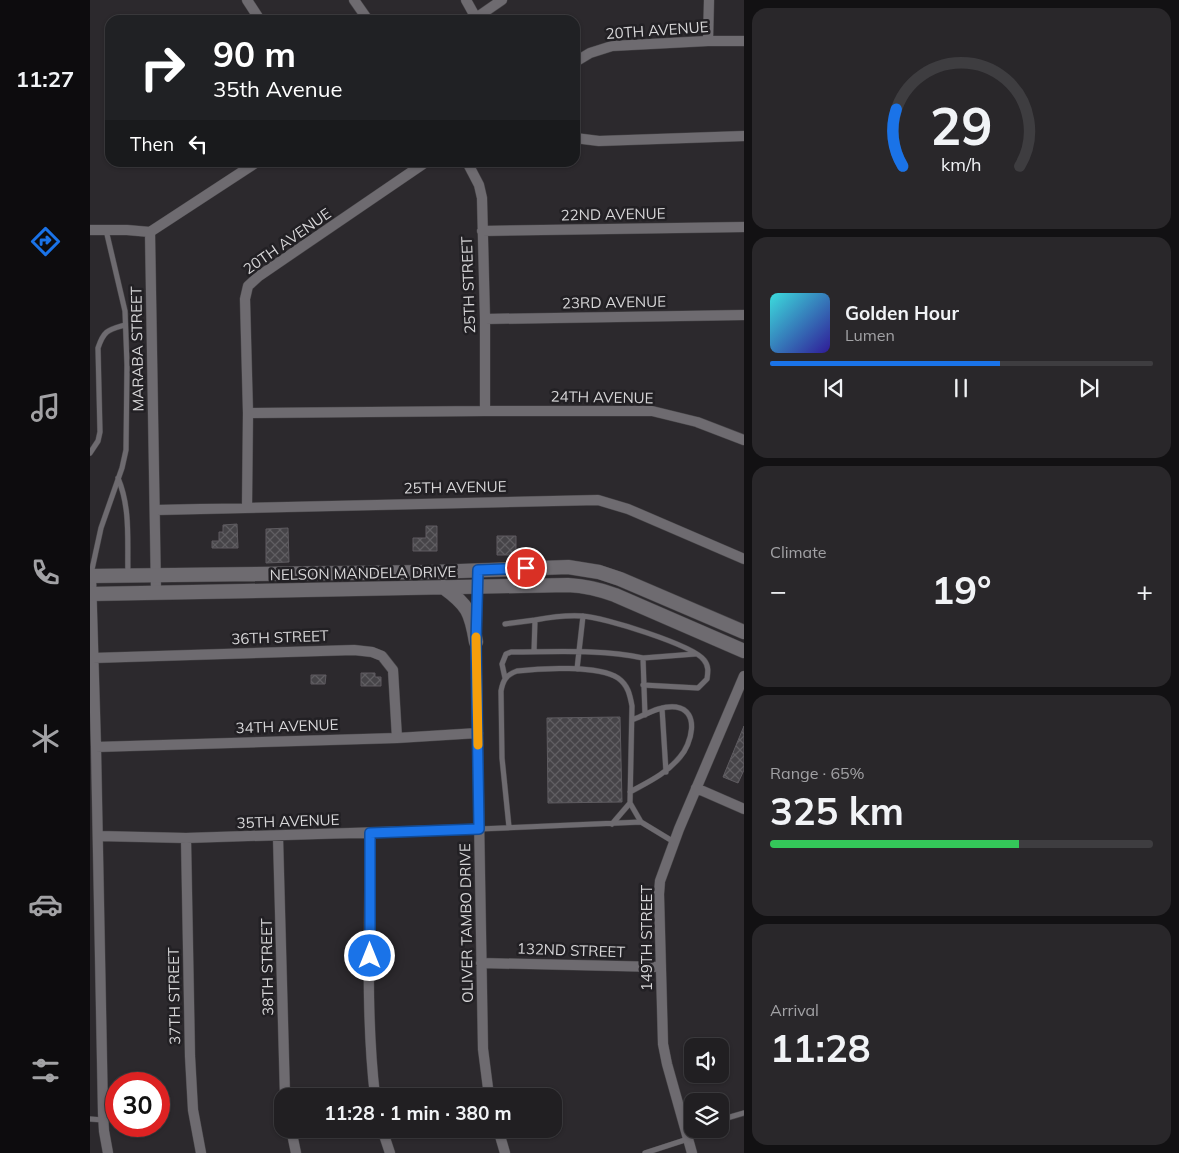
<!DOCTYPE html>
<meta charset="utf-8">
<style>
body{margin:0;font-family:Mulish,sans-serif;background:#29272a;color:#f1f3f6;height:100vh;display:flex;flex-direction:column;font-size:19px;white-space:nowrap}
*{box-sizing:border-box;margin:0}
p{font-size:16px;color:#a2a2a5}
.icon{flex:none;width:28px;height:28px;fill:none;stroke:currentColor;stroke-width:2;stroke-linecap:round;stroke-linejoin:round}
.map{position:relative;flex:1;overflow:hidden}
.panel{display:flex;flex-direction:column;gap:8px;padding:8px;background:#121113;width:435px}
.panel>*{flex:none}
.banner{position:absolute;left:15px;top:15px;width:475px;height:152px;border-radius:15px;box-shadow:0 1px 4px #0004,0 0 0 1px #3e3d40;background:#202124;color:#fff;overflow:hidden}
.buttons{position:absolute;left:594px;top:1038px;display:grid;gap:10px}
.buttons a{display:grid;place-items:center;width:45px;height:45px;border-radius:10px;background:#211f22;box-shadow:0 1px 4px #0004,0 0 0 1px #3e3d40;font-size:25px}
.speed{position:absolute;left:15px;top:1072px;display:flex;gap:10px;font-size:25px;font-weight:700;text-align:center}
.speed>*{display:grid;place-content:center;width:65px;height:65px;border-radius:50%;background:#211f22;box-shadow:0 1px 4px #0004,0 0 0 1px #3e3d40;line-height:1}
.speed .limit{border:8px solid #d22;background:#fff;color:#111}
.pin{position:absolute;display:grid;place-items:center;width:42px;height:42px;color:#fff;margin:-21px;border:2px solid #fff;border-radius:50%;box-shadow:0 1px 5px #0007}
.me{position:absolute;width:55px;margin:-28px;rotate:0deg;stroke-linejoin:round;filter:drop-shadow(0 0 4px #0008)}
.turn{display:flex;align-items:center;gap:18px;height:105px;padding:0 25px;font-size:22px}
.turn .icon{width:65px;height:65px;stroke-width:2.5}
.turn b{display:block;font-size:35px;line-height:42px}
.then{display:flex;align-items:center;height:48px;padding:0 25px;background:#0003;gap:10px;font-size:19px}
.big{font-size:38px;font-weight:700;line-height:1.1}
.panel .card{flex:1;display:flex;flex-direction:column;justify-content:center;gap:8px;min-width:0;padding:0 18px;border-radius:15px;background:#29272a}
.panel .dial{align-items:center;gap:0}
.dial svg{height:130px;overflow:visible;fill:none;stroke:#3e3d40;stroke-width:7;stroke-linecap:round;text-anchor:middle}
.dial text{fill:#f1f3f6;stroke:none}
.song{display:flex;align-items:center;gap:15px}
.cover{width:60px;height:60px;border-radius:8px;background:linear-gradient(135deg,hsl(180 70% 55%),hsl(250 70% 35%))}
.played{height:5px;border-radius:2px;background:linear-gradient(90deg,#1a73e8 60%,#3e3d40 60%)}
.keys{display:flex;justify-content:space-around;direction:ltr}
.heat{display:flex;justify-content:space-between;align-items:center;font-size:28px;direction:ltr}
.charge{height:8px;border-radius:4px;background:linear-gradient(90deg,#34c759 65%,#3e3d40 0)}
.trip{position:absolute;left:184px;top:1088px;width:288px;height:50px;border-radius:15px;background:#211f22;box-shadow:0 1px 4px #0004,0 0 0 1px #3e3d40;font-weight:700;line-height:50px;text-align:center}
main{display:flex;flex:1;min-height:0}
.dock{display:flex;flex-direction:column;width:90px;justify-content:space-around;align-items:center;background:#0d0c0e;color:#a2a2a5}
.dock .icon{width:35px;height:35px}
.dock .current{color:#1a73e8}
.dock b{font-size:22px;color:#f1f3f6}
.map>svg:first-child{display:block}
</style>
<main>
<nav class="dock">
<b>11:27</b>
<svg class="icon current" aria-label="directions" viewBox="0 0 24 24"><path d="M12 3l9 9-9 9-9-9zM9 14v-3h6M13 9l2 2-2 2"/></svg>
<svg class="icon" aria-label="music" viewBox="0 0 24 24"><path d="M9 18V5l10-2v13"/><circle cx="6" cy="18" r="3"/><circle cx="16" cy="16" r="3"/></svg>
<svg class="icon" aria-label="phone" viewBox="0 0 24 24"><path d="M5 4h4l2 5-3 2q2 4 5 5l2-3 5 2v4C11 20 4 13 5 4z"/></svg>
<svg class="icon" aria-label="climate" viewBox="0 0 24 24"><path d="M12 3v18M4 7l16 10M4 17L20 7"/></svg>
<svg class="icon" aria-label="car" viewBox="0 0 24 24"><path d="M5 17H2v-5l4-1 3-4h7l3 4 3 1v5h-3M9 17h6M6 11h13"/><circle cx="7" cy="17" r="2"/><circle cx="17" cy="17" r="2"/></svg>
<svg class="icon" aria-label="filters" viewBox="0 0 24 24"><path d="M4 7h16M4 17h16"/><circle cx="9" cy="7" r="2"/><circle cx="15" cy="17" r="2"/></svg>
</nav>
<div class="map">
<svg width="654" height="1153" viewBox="0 0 654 1153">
<defs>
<pattern id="building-cross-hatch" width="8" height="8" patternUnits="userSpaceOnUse" patternTransform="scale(1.25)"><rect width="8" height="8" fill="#464448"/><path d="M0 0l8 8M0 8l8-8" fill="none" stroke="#605e62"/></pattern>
</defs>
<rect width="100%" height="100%" fill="#2c292d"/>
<!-- building -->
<path fill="url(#building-cross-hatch)" stroke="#5e5b60" d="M 147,524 L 148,548 L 122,548 L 122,541 L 129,541 L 129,532 L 133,532 L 133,525 Z
M 336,526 L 347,526 L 347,551 L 323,551 L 323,538 L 336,538 Z
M 198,528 L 199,562 L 176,563 L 176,529 Z
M 407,536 L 426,536 L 426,555 L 407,555 Z
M 271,673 L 285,673 L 285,677 L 291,677 L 291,686 L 271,686 Z
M 221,675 L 236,675 L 235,684 L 221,684 Z
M 530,717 L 532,802 L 458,803 L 457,718 Z
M 654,726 L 654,770 L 648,783 L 633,777 Z"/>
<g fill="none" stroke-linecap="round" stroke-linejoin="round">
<!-- service casing -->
<g stroke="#474548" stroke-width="6">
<path id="service" d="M 0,453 L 8,441 L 10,432 L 8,348 C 14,330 18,330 35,325
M 28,478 C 41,509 37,542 38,575
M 1,574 L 11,528 L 32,468 L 36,450 L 37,365 L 35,311 L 16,230
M 415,624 L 445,620
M 444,652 L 445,620 C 461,617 476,615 492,616 C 513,617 603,645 614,660 C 619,666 618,672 617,679 L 608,688 L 553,685
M 553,658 L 605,654
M 487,669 L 493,616
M 415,678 L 412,664 L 416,654 L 421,652 C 466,652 510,649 553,658 L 555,715
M 572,708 L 576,772
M 540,792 C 558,782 576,774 590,757 C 601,745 611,711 586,707 C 571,705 555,715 542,720
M 522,824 L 540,803
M 419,827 L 412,758 L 411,691 C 413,680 416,675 427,671 C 450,668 509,665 528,678 C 538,685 540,695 542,706 L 540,803 L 551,822 L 584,842
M 389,829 L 551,822
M 0,1119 L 13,1120
M 630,1120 L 654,1113
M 555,1153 L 598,1139"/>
</g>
<!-- minor casing -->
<g stroke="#474548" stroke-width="11">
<path id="minor" d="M 157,0 L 170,20
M 264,0 L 278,20
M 376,0 L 386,18
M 383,20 L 412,0
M 618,41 L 619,0
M 485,62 L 500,53 L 522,46 L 618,41 L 654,41
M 485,138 L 509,141 L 654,136
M 377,162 L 389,185 L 392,198 L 395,319 L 395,411
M 0,230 L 37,230 L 60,232
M 392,231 L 654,227
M 60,232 L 66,592
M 60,232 L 167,162
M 395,319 L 654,315
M 158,413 L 395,411 L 562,411 L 607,422 L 654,440
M 157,507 L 158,413 L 155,299 L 158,286 L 169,276 L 336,162
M 66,510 L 508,500 L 538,509 L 654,559
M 388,570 L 386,642 L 393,1049 L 399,1096
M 1,576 L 6,747 L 13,1113 L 14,1131 L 18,1153
M 3,658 L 264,650 L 282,652 L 292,656 L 303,670 L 307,738
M 6,747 L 307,738 L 388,733
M 606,788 L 654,809
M 280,833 C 280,920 275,1009 285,1096
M 8,836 L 96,838 L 389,829
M 188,837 L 195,1096
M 96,838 L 100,1056 L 103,1110 L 111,1153
M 391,963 L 570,967
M 201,1129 L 206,1153
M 292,1129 L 300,1153
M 408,1129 L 415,1153
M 602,1153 L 577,1064 L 573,1044 L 569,894 L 570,881 L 589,829 L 654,676"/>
</g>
<!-- secondary casing -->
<g stroke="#474548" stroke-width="15">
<path id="secondary" d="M 0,576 L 342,572 L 478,567 L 509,572 L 530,579 L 654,632
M 353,587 C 378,605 381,612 386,642
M 0,594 L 478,585 C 495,586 509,589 525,595 L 654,651"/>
</g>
<!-- service -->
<use href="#service" stroke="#6e6b70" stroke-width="5"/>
<!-- minor -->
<use href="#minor" stroke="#6e6b70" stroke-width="10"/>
<!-- secondary -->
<use href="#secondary" stroke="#6e6b70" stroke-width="14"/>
</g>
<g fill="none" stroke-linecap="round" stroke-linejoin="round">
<!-- route casing -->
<g stroke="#114b97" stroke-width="12">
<path id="route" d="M 280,956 L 280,833 L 389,829 L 386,642 L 388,570 L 436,568"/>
</g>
<!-- route -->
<use href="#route" stroke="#1a73e8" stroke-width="9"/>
<!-- slow -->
<path stroke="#f59e0b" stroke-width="9" d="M 386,637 L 388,745"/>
</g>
<g text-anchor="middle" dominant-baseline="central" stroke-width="5" stroke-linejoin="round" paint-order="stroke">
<!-- street labels -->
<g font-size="15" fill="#d7d6d8" stroke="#222024">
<text transform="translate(567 30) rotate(-4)">20TH AVENUE</text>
<text transform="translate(523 214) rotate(-1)">22ND AVENUE</text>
<text transform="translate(197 241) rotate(-35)">20TH AVENUE</text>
<text transform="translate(378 285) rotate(-92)">25TH STREET</text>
<text transform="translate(524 302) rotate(-1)">23RD AVENUE</text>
<text transform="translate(47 349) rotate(-91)">MARABA STREET</text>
<text transform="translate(512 397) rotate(1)">24TH AVENUE</text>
<text transform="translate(365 487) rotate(-1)">25TH AVENUE</text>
<text transform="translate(273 573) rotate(-1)">NELSON MANDELA DRIVE</text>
<text transform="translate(190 637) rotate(-2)">36TH STREET</text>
<text transform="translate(197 726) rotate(-2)">34TH AVENUE</text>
<text transform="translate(198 821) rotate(-2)">35TH AVENUE</text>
<text transform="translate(376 923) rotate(-91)">OLIVER TAMBO DRIVE</text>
<text transform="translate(556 938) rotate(-90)">149TH STREET</text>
<text transform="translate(481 950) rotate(2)">132ND STREET</text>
<text transform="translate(177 967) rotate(-91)">38TH STREET</text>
<text transform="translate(84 996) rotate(-91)">37TH STREET</text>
</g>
</g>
</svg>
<div class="buttons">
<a><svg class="icon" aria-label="sound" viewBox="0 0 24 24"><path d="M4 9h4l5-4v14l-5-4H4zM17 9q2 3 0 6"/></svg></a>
<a><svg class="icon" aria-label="layers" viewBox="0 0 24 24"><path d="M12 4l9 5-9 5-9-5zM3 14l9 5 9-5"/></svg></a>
</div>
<div class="speed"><div class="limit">30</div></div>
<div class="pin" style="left:436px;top:568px;background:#d93025"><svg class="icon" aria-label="arrive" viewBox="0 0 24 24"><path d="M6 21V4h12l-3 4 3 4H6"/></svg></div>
<svg class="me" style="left:280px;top:956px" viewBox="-20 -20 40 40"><circle r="17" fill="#1a73e8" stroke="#fff" stroke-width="3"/><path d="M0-11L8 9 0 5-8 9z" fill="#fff"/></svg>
<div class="trip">11:28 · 1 min · 380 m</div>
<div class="banner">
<div class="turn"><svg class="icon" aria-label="right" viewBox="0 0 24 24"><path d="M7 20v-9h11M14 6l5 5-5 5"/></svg><div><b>90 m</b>35th Avenue</div></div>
<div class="then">Then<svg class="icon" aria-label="left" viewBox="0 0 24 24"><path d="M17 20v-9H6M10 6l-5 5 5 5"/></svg></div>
</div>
</div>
<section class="panel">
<div class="card dial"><svg viewBox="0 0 100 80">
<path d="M14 69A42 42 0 1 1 86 69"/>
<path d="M14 69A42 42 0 0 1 10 34" stroke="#1a73e8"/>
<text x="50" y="56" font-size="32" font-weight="700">29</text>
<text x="50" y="72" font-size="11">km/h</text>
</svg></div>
<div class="card">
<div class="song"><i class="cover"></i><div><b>Golden Hour</b><p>Lumen</p></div></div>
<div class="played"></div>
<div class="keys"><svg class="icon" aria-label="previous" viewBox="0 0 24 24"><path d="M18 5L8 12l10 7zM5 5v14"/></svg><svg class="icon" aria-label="pause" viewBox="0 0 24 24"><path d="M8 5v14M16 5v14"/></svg><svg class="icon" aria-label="next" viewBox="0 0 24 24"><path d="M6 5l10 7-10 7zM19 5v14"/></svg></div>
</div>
<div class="card"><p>Climate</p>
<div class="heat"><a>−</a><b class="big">19°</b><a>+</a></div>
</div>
<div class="card"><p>Range · 65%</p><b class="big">325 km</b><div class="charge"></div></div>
<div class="card"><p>Arrival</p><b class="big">11:28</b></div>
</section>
</main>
